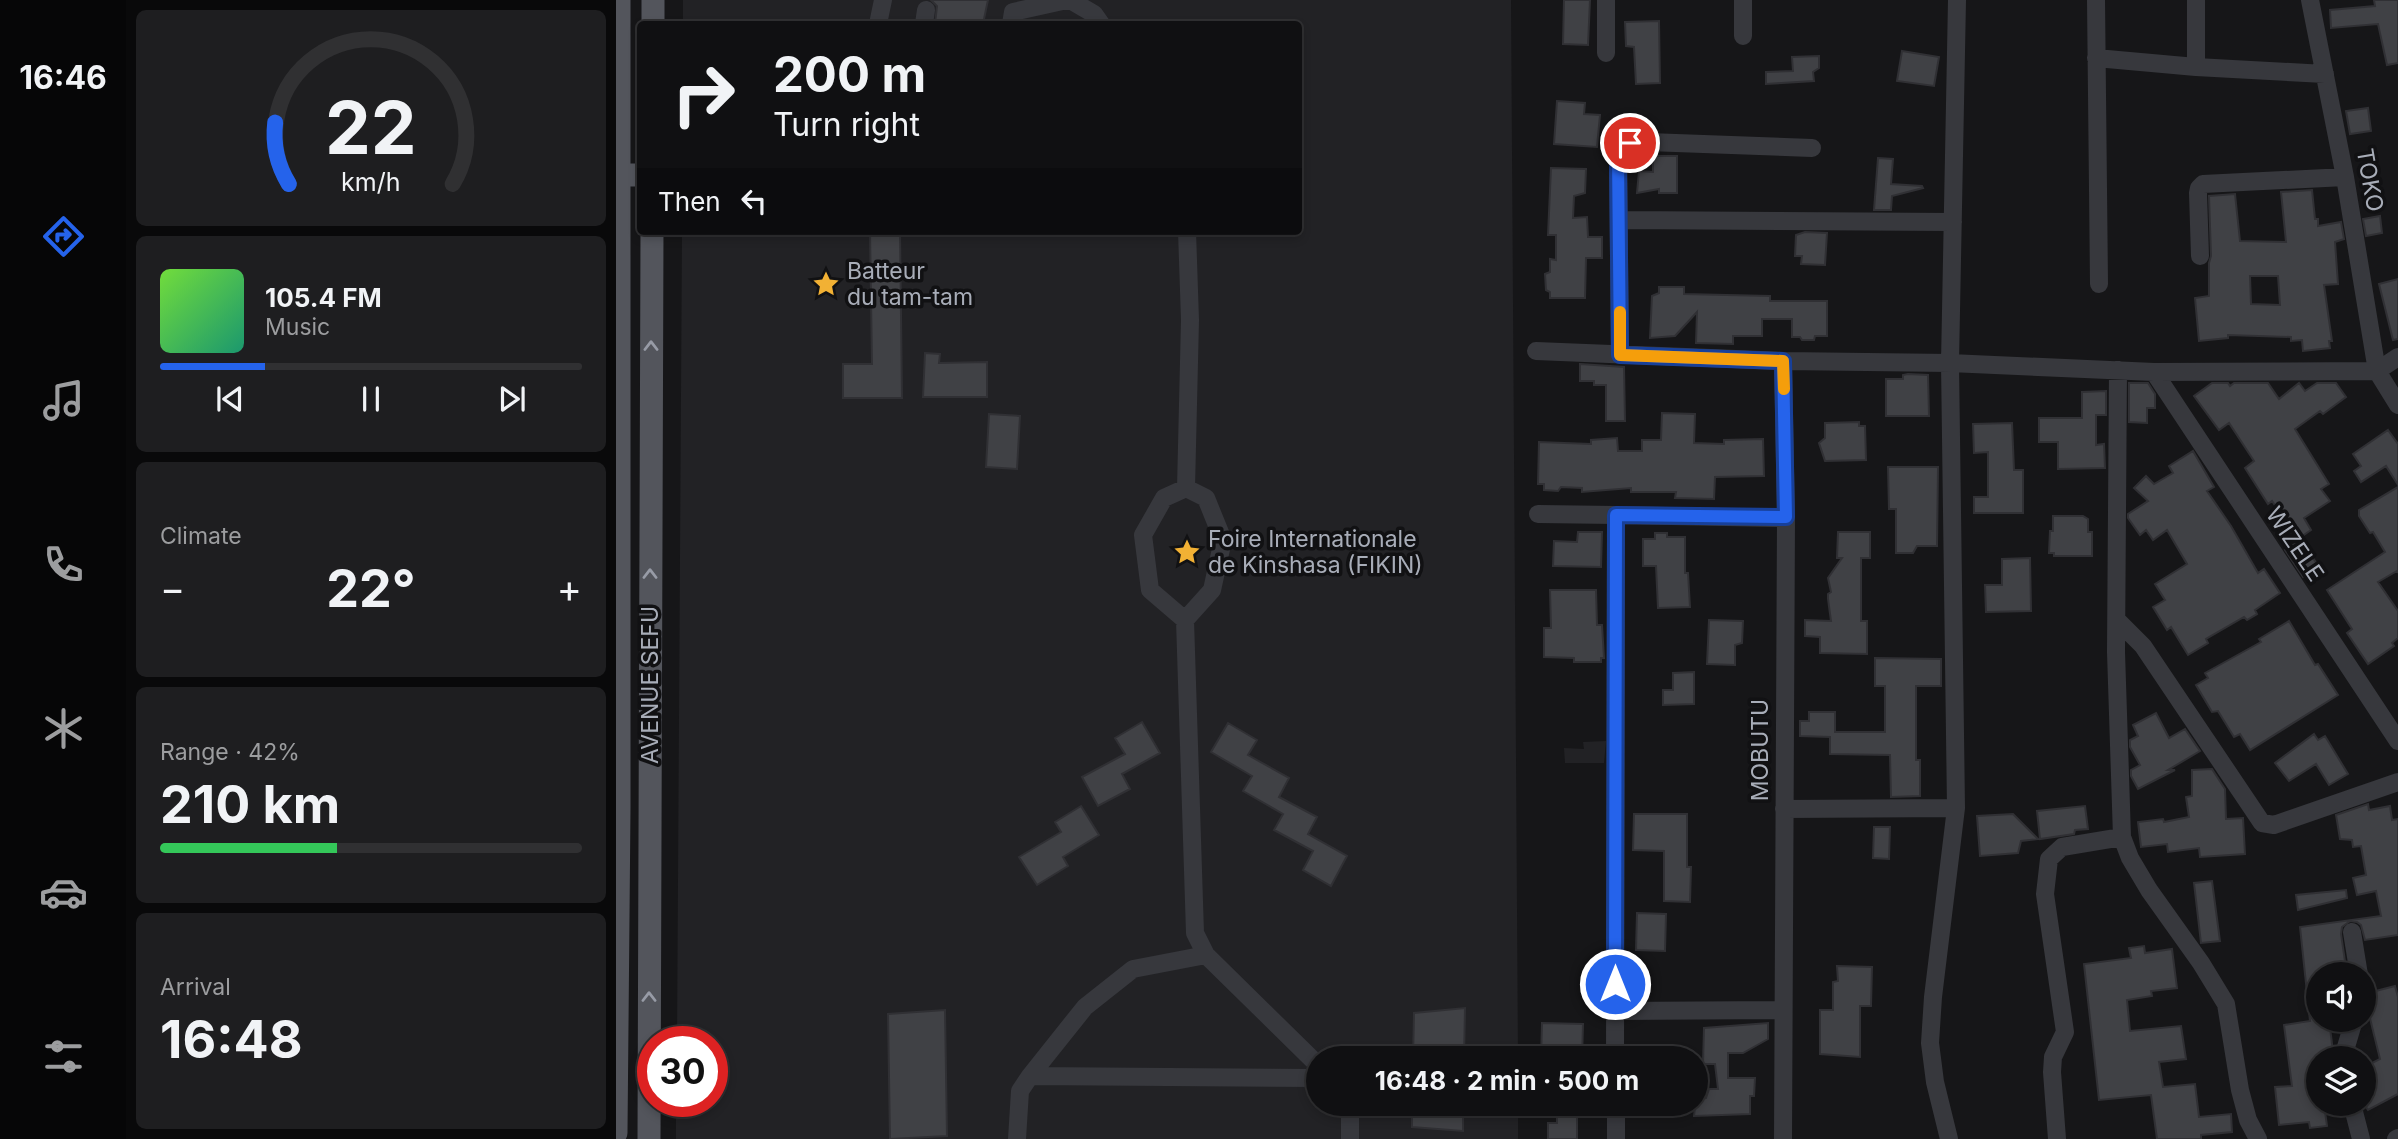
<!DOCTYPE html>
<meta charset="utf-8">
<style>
body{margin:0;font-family:Inter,sans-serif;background:#1e1e20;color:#f1f3f6;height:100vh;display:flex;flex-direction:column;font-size:26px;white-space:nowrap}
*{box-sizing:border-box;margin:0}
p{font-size:23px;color:#9c9d9f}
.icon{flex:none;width:38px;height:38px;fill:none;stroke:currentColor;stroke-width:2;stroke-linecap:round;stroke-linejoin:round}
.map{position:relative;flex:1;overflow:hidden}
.side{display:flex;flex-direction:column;gap:10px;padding:10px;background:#09090a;width:490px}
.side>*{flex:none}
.guide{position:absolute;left:21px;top:21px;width:665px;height:214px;border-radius:7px;box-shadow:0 4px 10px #0003,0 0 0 2px #303032;background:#101012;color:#f1f3f6;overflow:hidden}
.buttons{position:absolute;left:1690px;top:962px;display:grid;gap:14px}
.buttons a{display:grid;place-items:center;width:70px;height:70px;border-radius:50%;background:#101012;box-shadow:0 4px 10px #0003,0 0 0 2px #303032;font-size:35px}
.speed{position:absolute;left:21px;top:1026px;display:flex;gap:14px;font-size:35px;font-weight:700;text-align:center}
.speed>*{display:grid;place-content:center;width:91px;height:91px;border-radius:50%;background:#101012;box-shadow:0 4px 10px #0003,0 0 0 2px #303032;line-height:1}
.speed .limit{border:10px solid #d22;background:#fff;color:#111}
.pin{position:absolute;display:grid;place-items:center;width:60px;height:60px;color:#fff;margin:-30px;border:4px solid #fff;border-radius:50%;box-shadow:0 2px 7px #0007}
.me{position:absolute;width:77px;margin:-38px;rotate:0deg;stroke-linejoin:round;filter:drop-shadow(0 0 5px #0008)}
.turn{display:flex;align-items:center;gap:24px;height:147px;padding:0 21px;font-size:32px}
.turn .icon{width:91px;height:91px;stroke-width:2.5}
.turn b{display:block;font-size:49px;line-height:60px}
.then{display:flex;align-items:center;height:66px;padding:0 21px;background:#0003;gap:14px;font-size:26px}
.big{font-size:52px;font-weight:700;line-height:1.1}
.side .tile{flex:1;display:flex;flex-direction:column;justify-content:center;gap:10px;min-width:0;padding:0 24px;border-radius:10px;background:#1e1e20}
.side .dial{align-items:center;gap:0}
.dial svg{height:182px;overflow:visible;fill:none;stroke:#303032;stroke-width:7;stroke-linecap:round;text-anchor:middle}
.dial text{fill:#f1f3f6;stroke:none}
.song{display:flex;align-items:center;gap:21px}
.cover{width:84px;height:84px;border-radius:10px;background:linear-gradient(135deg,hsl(100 70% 55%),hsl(160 70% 35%))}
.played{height:7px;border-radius:4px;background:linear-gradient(90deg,#2563eb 25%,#303032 25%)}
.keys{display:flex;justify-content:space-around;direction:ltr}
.heat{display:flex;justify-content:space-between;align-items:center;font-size:38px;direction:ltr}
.charge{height:10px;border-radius:5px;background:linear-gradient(90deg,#34c759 42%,#303032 0)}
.trip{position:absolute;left:690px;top:1046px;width:402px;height:70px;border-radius:35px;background:#101012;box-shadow:0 4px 10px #0003,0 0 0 2px #303032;font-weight:700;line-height:70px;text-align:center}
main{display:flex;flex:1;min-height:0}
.menu{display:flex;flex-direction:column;width:126px;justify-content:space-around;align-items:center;background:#060607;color:#9c9d9f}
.menu .icon{width:49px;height:49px}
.menu .on{color:#2563eb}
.menu b{font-size:32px;color:#f1f3f6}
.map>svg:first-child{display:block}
</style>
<main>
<nav class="menu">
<b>16:46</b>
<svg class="icon on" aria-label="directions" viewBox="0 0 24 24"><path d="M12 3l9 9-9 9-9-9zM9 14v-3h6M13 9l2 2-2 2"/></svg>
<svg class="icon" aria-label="music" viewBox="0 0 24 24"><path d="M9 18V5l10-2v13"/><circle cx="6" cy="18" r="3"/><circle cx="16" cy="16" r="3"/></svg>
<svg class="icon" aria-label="phone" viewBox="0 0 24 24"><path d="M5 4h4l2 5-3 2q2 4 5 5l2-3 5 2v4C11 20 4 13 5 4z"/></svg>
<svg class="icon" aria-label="climate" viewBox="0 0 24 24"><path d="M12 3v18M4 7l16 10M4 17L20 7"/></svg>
<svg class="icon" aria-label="car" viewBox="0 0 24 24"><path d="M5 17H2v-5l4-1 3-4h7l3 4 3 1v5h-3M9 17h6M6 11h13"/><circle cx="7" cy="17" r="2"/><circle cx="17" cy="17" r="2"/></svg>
<svg class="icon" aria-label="filters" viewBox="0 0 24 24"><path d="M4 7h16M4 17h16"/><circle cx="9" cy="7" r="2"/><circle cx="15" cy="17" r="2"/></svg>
</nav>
<section class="side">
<div class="tile dial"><svg viewBox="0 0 100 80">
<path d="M14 69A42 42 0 1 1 86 69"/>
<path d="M14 69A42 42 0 0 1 8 42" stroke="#2563eb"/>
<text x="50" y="56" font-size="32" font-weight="700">22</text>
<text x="50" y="72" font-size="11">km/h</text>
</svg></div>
<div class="tile">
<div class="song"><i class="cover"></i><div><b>105.4 FM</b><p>Music</p></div></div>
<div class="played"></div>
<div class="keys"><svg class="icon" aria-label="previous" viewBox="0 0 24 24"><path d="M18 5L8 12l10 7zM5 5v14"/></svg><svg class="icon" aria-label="pause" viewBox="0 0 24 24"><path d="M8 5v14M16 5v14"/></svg><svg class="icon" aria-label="next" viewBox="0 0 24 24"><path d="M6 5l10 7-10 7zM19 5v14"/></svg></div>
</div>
<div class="tile"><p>Climate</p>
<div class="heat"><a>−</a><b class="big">22°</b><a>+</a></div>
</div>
<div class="tile"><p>Range · 42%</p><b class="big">210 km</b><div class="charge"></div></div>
<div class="tile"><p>Arrival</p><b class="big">16:48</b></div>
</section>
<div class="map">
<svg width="1782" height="1139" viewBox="0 0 1782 1139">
<rect width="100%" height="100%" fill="#161618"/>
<!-- built -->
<path fill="#222225" d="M 67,0 L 895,0 L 902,1059 L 702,1059 L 702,1104 L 902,1104 L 902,1139 L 60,1139 L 60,1101 L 96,1101 L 96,1041 L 61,1041 L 66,231 L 682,231 L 682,24 L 67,24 Z
M 990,741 L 988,763 L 949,763 L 948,748 L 968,749 L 967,742 Z"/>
<!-- building -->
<path fill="#404145" stroke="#303034" stroke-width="2" fill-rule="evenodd" d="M 315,0 L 372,0 L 367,24 L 319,24 L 321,6 Z
M 948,0 L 974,0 L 972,45 L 947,44 Z
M 1758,0 L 1782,0 L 1782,63 L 1771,65 L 1762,24 L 1715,28 L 1714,10 L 1759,6 Z
M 1043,21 L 1044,83 L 1020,84 L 1018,47 L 1010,46 L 1009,22 Z
M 1286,51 L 1323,57 L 1318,86 L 1281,81 Z
M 1203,56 L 1203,68 L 1197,72 L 1198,81 L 1150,84 L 1150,72 L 1177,71 L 1176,57 Z
M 941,101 L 969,103 L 968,114 L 984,115 L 981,147 L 938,144 Z
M 1752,108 L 1755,131 L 1734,134 L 1730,111 Z
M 1037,156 L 1061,156 L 1061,193 L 1043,193 L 1043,189 L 1021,193 L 1023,171 L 1037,172 Z
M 1262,158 L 1277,159 L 1275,184 L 1306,186 L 1307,188 L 1276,196 L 1275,210 L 1258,210 Z
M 935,168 L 970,169 L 969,193 L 958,196 L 957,218 L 971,217 L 972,237 L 986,237 L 986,258 L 970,258 L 969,298 L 934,298 L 934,292 L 930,290 L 929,274 L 934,272 L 934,259 L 940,260 L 940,235 L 932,235 Z
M 1696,190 L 1699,219 L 1702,219 L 1702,226 L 1725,222 L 1728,239 L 1719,242 L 1722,284 L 1708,285 L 1716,341 L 1713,341 L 1714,348 L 1687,351 L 1686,340 L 1675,341 L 1675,337 L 1612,335 L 1612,338 L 1583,341 L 1579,298 L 1593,296 L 1593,263 L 1595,256 L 1593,196 L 1619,194 L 1624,241 L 1670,242 L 1665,192 ZM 1634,276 L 1662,276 L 1664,305 L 1635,304 Z
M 1764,216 L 1766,233 L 1750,236 L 1747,219 Z
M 254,231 L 284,231 L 286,398 L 227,398 L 227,364 L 256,364 Z
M 1189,232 L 1211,233 L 1209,265 L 1185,264 L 1186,256 L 1179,256 L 1180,235 Z
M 1782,279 L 1782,339 L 1777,340 L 1763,284 Z
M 1043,287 L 1068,287 L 1068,294 L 1154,296 L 1154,301 L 1211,301 L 1211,336 L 1199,336 L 1198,340 L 1186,340 L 1184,337 L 1176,337 L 1176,319 L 1146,319 L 1146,336 L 1117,336 L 1117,344 L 1080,343 L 1081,312 L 1059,336 L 1034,338 L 1036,296 L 1043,293 Z
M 309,353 L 324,354 L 323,363 L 371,362 L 371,397 L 307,397 Z
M 964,364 L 1008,367 L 1009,421 L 990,421 L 990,385 L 978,385 L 978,381 L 964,381 Z
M 1292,374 L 1312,375 L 1313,416 L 1270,416 L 1270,379 L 1287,379 L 1287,375 Z
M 1513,383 L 1532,383 L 1539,394 L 1539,408 L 1531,408 L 1531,423 L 1513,422 Z
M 1596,383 L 1612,383 L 1614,386 L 1618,383 L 1652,383 L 1663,399 L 1683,383 L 1689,391 L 1701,383 L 1720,383 L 1730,397 L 1707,414 L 1704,411 L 1679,429 L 1713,484 L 1705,489 L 1714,501 L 1688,518 L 1695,530 L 1682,539 L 1656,501 L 1652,504 L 1629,468 L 1638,461 L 1613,423 L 1603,430 L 1578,396 Z
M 1490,391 L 1490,415 L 1480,415 L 1480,445 L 1488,444 L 1489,468 L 1442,469 L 1442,442 L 1423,442 L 1423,418 L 1466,418 L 1466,392 Z
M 1046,413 L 1079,414 L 1078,443 L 1108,444 L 1108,440 L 1147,439 L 1148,476 L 1099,477 L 1098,499 L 1059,498 L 1060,492 L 1015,492 L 1015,488 L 966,492 L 966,488 L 945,487 L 942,491 L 928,490 L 928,484 L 922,484 L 923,442 L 975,444 L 975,440 L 1001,438 L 1002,451 L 1026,451 L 1026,440 L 1045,440 Z
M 373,414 L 404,416 L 401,469 L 370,467 Z
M 1243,422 L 1243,426 L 1249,426 L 1250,460 L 1209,461 L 1203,443 L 1209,438 L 1209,423 Z
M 1396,423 L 1398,470 L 1407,470 L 1407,513 L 1358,513 L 1358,497 L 1372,497 L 1372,452 L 1358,453 L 1357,424 Z
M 1772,430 L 1782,444 L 1782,485 L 1770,466 L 1745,482 L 1738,471 L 1745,466 L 1737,454 Z
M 1577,451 L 1598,487 L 1591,491 L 1615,526 L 1642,573 L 1648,569 L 1664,593 L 1639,610 L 1641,614 L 1631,620 L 1628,617 L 1590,639 L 1592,643 L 1572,655 L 1555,627 L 1551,630 L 1537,607 L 1549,600 L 1539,584 L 1571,564 L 1551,530 L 1537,540 L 1530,530 L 1524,535 L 1512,518 L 1512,514 L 1532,501 L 1518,488 L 1530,476 L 1538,484 L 1557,473 L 1553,466 Z
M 1272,467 L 1322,467 L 1321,546 L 1301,546 L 1297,553 L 1280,553 L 1280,509 L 1273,509 Z
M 1782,487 L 1782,572 L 1781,571 L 1762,582 L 1782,611 L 1782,638 L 1776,643 L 1778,646 L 1752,664 L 1731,633 L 1736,629 L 1711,590 L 1769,552 L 1757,532 L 1754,533 L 1743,516 L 1743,510 Z
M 1437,516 L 1467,516 L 1472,519 L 1472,532 L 1476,532 L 1476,556 L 1438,556 L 1438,553 L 1433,553 L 1434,531 L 1437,531 Z
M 962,532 L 986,532 L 985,567 L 937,566 L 938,541 L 961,542 Z
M 1222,532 L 1254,532 L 1254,558 L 1245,558 L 1245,621 L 1251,621 L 1251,654 L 1204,653 L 1204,637 L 1189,636 L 1189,620 L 1215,621 L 1212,599 L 1212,594 L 1215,592 L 1212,578 L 1226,558 L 1221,558 Z
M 1039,533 L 1051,533 L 1051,537 L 1069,537 L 1069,573 L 1072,573 L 1074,607 L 1042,608 L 1040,566 L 1027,566 L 1027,539 L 1039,539 Z
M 1685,540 L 1703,567 L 1687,577 L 1669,550 Z
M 1414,558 L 1415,611 L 1370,612 L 1369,585 L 1386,585 L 1386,559 Z
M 934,590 L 980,590 L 981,625 L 986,625 L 988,658 L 985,658 L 985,662 L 958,662 L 958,658 L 928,657 L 928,628 L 935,628 Z
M 1093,620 L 1127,621 L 1126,643 L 1119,645 L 1119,665 L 1091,664 Z
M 1673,621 L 1699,665 L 1702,664 L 1722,695 L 1634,750 L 1624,734 L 1618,737 L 1602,711 L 1596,712 L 1580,685 L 1592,678 L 1589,673 L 1645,642 L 1643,639 Z
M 1259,658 L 1325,659 L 1325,686 L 1300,686 L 1300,760 L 1304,760 L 1304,796 L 1275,797 L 1274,755 L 1214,754 L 1214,737 L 1184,736 L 1184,721 L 1193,721 L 1193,712 L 1219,712 L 1219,732 L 1269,732 L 1269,686 L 1259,686 Z
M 1078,672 L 1078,704 L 1047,705 L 1047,690 L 1057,690 L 1057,673 Z
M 1540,713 L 1553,738 L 1569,729 L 1584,751 L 1552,770 L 1559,770 L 1522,789 L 1515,776 L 1515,770 L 1524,765 L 1514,747 L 1514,740 L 1522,736 L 1517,725 Z
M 526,722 L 544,753 L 506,774 L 514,789 L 482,806 L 466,777 L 509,754 L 499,738 Z
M 612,723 L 641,740 L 632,755 L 673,778 L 663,797 L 701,817 L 692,834 L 731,856 L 715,886 L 687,870 L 697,851 L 658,830 L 667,814 L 627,791 L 636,776 L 595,752 Z
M 1698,734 L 1702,740 L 1709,736 L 1732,774 L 1713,785 L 1700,764 L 1673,781 L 1659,763 Z
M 1596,769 L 1609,789 L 1610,819 L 1627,818 L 1629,854 L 1584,857 L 1583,848 L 1552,852 L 1551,844 L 1525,847 L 1522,822 L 1547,819 L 1548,822 L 1573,817 L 1570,797 L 1576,796 L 1576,770 Z
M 1752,804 L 1753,810 L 1774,806 L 1776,820 L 1782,819 L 1782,935 L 1749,940 L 1745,925 L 1741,922 L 1734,921 L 1726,927 L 1725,934 L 1731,975 L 1703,975 L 1702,1020 L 1713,1020 L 1718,1059 L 1703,1059 L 1703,1104 L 1708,1104 L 1711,1126 L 1694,1128 L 1693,1122 L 1663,1125 L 1659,1087 L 1676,1086 L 1668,1025 L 1694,1021 L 1684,927 L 1765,916 L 1760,891 L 1741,895 L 1737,878 L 1750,875 L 1745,846 L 1737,847 L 1736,840 L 1724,839 L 1720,815 Z
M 465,806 L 483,835 L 447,857 L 452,866 L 421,885 L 403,857 L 445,832 L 439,822 Z
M 1469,806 L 1472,829 L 1459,830 L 1458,834 L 1424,839 L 1421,811 Z
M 1018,814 L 1071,814 L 1071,867 L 1075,867 L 1074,902 L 1048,901 L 1048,851 L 1017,850 Z
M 1397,814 L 1422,839 L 1405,841 L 1402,853 L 1364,856 L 1361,816 Z
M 1258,827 L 1274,827 L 1273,859 L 1257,858 Z
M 1596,881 L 1604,941 L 1585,943 L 1578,883 Z
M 1730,890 L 1731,898 L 1682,910 L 1680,895 Z
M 1021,913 L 1050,914 L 1049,951 L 1020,950 Z
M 1528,946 L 1529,953 L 1556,949 L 1561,988 L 1535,991 L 1536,996 L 1511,1000 L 1514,1031 L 1565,1026 L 1570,1059 L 1543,1062 L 1547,1087 L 1579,1084 L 1583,1117 L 1615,1114 L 1616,1132 L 1585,1135 L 1585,1139 L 1541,1139 L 1535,1095 L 1483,1100 L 1468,964 L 1515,958 L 1513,948 Z
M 1221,966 L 1256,967 L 1255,1006 L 1244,1006 L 1244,1057 L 1204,1054 L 1204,1010 L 1217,1010 L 1217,982 L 1222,981 Z
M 1779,986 L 1782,997 L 1782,1094 L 1752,1110 L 1748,1104 L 1748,1067 L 1764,1059 L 1748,994 Z
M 849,1008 L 848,1059 L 797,1059 L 798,1013 Z
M 329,1010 L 331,1136 L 274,1139 L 272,1014 Z
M 926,1023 L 967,1024 L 966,1059 L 925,1059 Z
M 1152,1023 L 1152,1039 L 1127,1053 L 1112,1053 L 1112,1078 L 1139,1078 L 1138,1096 L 1134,1096 L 1134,1114 L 1078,1116 L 1080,1099 L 1090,1098 L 1093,1089 L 1102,1089 L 1099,1064 L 1087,1064 L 1088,1028 Z
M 796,1104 L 847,1104 L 847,1131 L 796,1127 Z
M 941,1104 L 961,1104 L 961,1139 L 932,1139 L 932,1123 L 941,1123 Z"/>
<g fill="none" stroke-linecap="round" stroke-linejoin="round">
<!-- minor -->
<path stroke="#37383d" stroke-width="18" d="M 454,0 L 478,14 L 485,24
M 990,0 L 990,53
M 1480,0 L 1483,284
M 1694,0 L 1729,177 L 1761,371 L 1782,405
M 262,24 L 267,0
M 308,24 L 310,10
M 395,24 L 397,12 L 451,0
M 1127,36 L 1127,0
M 1480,58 L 1580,67 L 1709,74
M 1580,67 L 1580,0
M 1004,220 L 1337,222
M 1584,256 L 1582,193 L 1583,188 L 1587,184 L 1729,177
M 920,351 L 1167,361 L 1334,363 L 1538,372 L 1761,371 L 1782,357
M 1004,355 L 1002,157 C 1009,144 1018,143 1032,142 L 1196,148
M 1502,370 L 1500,652 L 1506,837
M 1538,372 L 1782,741
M 570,488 L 590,498 L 607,540 L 596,590 L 569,620 L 579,933 L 590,955 L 702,1065
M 570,488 L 574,320 L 571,231
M 922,514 L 1000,515
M 569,620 L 534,590 L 527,535 L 548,498 L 570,488
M 1502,621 L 1527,646 L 1646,823 L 1658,825 L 1782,782
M 1168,809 L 1340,808
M 1736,932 L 1743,975
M 999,1011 L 1167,1010
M 999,1059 L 1000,515 L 1170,518
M 1729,1059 L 1730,1047 L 1738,1020
M 414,1076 L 469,1007 L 517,969 L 590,955
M 734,1104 L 734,1139
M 1000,1104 L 1000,1139
M 1736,1104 L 1745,1139
M 401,1139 L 404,1091 L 414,1076 L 702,1078
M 1167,1139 L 1170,518 L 1167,361
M 1333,1139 L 1319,1082 L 1314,1043 L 1317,997 L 1340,808 L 1334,363 L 1341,0
M 1441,1139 L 1436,1072 L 1437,1057 L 1449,1032 L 1429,894 L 1433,859 L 1446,847 L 1506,837 L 1514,858 L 1533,890 L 1585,963 L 1610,1004 L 1624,1090 L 1632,1120 L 1642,1139
M 1780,1139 L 1782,1138"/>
<!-- major -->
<path stroke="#53555c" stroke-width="23" d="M 37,24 L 37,0
M 0,175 L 24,175
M 0,1133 L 3,808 L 3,0
M 33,1139 L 36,231"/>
</g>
<!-- one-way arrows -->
<defs><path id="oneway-chevron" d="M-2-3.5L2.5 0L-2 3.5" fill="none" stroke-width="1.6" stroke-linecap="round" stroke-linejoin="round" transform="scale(1.75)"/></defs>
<g stroke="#979ba6">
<use href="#oneway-chevron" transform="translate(35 346) rotate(-90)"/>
<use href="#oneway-chevron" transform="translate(34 574) rotate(-90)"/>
<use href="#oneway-chevron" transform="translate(33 997) rotate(-90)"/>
</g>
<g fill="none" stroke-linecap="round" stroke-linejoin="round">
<!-- route casing -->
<g stroke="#184099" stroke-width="18">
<path id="route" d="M 999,984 L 1000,515 L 1170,517 L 1167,361 L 1004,355 L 1002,157 L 1006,150 L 1014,143"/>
</g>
<!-- route -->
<use href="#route" stroke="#2563eb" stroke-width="12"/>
<!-- slow -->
<path stroke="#f59e0b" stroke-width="12" d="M 1004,312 L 1004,355 L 1167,361 L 1168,389"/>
</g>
<!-- icons -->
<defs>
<g id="sight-bare" transform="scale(2.1)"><path d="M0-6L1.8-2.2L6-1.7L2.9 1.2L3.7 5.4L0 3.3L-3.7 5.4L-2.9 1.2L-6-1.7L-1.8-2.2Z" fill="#f2b134" stroke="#111113" stroke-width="2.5" paint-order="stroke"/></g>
</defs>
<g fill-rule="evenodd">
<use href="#sight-bare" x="210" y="284"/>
<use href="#sight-bare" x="571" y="552"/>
</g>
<g text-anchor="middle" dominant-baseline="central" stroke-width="7" stroke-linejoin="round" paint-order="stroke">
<!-- street labels -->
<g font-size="23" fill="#a8adb8" stroke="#111113">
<text transform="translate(1754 180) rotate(80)">TOKO</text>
<text transform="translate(1679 544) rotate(56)">WIZELE</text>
<text transform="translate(34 685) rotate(-90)">AVENUE SEFU</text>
<text transform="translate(1144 750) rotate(-90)">MOBUTU</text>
</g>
<!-- poi labels -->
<g font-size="23" fill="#a8adb8" stroke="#111113" text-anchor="start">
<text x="231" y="271">Batteur<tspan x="231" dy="26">du tam-tam</tspan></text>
<text x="592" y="539">Foire Internationale<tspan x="592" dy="26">de Kinshasa (FIKIN)</tspan></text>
</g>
</g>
</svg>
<div class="buttons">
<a><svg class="icon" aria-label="sound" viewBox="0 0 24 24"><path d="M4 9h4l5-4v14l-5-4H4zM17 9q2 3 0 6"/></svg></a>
<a><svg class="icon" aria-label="layers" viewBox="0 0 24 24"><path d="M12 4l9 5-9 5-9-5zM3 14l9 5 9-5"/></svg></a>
</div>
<div class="speed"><div class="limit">30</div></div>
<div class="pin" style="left:1014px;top:143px;background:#d93025"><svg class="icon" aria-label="arrive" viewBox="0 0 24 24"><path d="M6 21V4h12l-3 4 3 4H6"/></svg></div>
<svg class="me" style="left:999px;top:984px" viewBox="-20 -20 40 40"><circle r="17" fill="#2563eb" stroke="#fff" stroke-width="3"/><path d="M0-11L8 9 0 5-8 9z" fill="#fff"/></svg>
<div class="trip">16:48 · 2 min · 500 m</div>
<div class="guide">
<div class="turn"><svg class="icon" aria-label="right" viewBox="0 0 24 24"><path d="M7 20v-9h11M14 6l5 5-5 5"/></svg><div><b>200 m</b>Turn right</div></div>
<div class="then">Then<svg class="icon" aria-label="left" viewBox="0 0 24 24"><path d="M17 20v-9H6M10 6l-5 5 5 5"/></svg></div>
</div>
</div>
</main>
